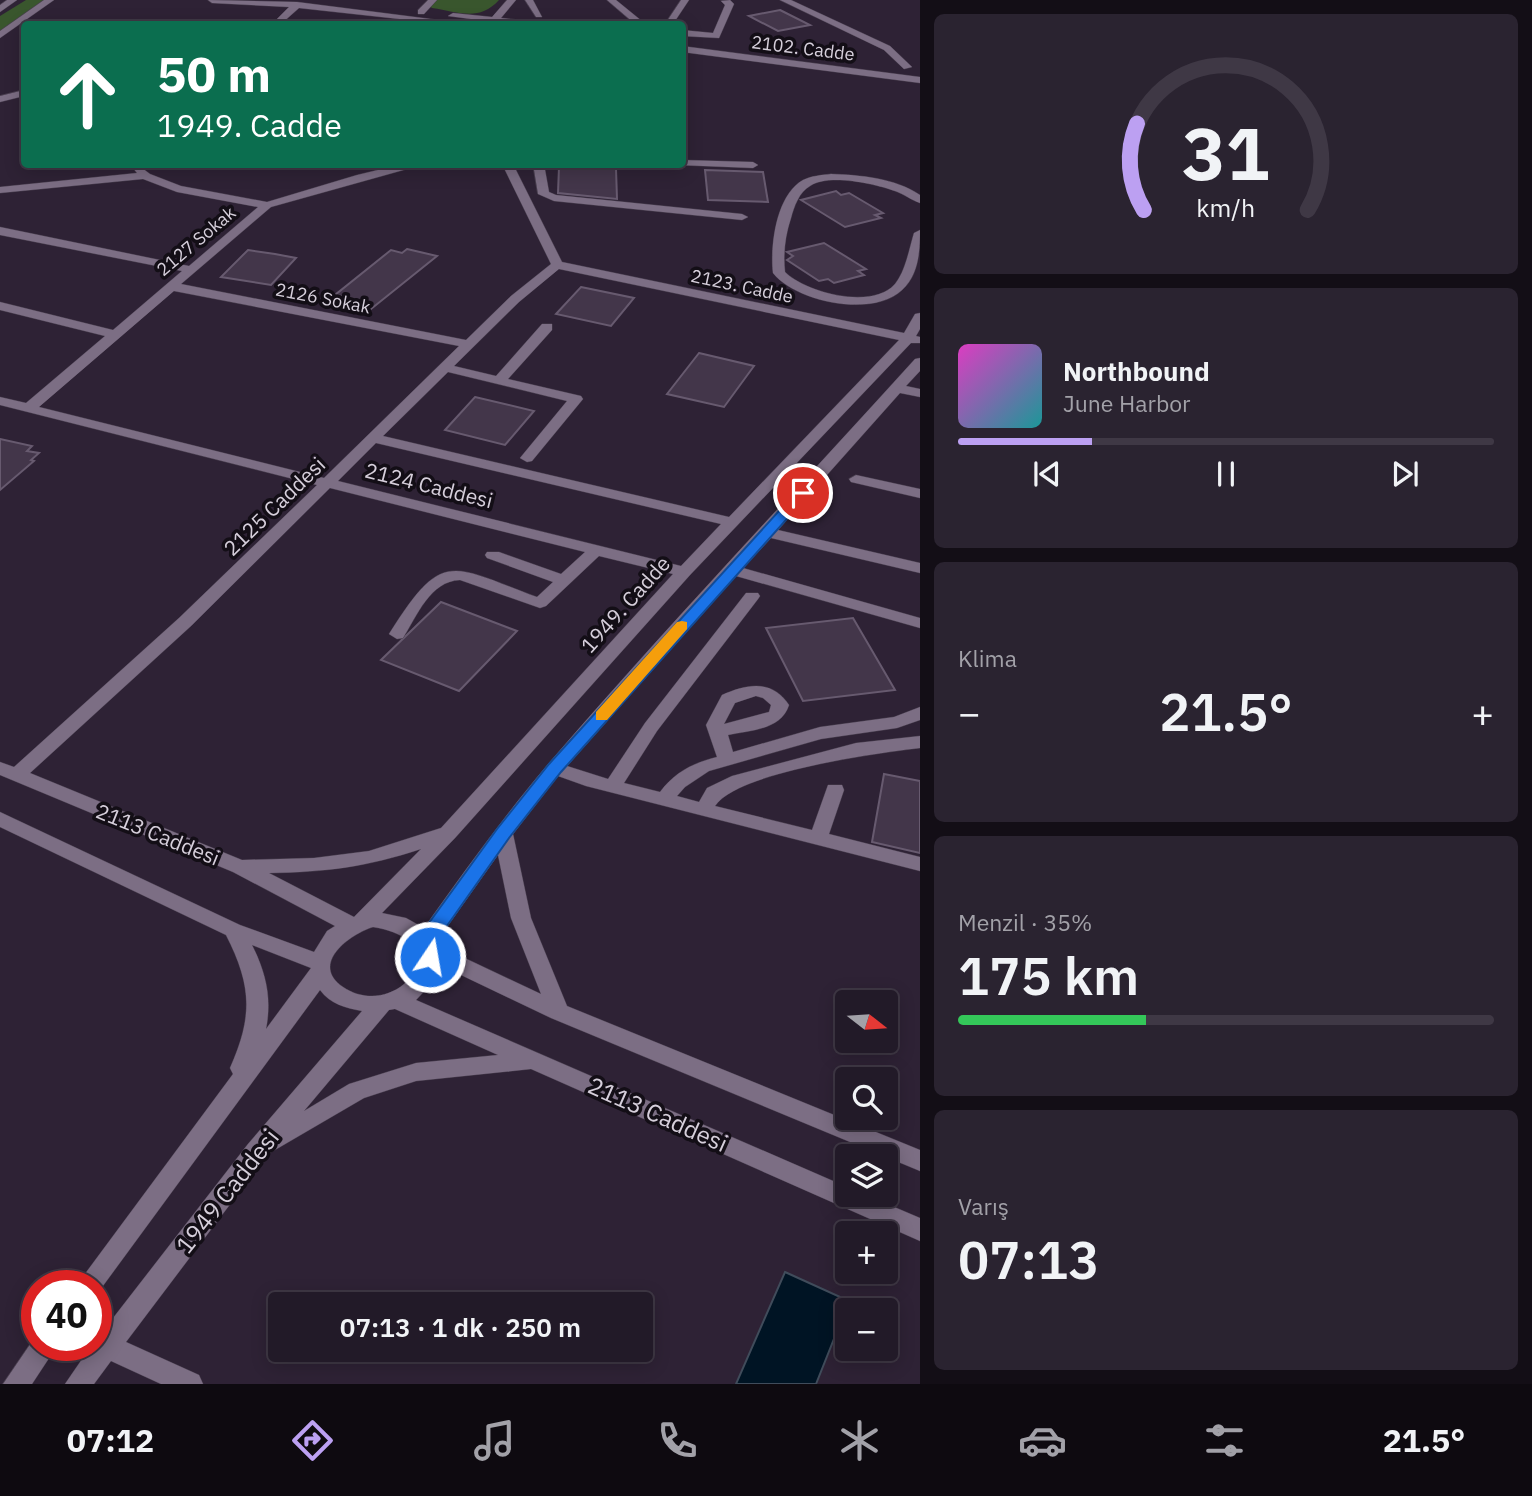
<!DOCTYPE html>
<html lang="tr">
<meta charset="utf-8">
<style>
body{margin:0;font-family:"IBM Plex Sans",sans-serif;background:#2a2330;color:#f1f3f6;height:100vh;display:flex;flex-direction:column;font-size:26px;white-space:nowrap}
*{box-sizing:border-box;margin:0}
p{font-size:23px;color:#a2a1a8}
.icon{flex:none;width:38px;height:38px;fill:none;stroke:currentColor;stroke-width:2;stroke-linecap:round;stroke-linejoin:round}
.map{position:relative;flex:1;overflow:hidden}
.details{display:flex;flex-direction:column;gap:14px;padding:14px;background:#130e16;width:612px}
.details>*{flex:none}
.hud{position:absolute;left:21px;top:21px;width:665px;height:147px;border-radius:7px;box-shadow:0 4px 18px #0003,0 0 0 2px #3f3845;background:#0b6e4f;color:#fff;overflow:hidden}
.needle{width:46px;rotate:107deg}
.tools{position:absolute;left:835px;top:990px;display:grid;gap:14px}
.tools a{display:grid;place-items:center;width:63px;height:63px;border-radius:7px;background:#221a28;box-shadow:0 4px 18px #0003,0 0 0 2px #3f3845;font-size:35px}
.speed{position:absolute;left:21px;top:1270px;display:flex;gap:14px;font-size:35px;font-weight:700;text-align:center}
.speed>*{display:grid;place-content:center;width:91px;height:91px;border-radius:50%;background:#221a28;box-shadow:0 4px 18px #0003,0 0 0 2px #3f3845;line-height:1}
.speed .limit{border:10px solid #d22;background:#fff;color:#111}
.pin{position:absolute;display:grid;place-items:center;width:60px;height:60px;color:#fff;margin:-30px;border:4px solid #fff;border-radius:50%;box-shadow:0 2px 7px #0007}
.me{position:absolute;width:77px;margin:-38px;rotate:12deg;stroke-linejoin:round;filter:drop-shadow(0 0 5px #0008)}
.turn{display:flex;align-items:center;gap:24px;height:147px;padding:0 21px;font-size:32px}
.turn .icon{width:91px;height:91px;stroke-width:2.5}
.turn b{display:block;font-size:49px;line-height:60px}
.big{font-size:52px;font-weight:600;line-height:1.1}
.details .tile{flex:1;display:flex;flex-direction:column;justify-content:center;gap:10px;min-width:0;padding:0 24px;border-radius:10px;background:#2a2330}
.details .dial{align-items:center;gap:0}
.dial svg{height:182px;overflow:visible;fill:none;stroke:#3f3845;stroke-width:7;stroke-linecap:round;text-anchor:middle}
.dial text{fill:#f1f3f6;stroke:none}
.song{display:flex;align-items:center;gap:21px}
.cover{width:84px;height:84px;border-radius:10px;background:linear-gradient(135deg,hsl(310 70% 55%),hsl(180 70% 35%))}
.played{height:7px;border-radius:4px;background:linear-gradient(90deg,#bca0f2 25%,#3f3845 25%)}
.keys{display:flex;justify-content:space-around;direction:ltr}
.heat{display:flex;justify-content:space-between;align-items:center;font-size:38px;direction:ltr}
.charge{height:10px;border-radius:5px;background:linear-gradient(90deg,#34c759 35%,#3f3845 0)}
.trip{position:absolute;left:268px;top:1292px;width:385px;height:70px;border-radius:7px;background:#221a28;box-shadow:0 4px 18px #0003,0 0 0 2px #3f3845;font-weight:600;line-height:70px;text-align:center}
.tab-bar{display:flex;height:112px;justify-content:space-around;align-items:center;background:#0e0a10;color:#a2a1a8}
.tab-bar .icon{width:49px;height:49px}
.tab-bar .on{color:#bca0f2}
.tab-bar b{font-size:32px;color:#f1f3f6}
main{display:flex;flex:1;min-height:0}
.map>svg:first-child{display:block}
</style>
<main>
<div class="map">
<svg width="920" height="1384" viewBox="0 0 920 1384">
<rect width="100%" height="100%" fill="#2e2235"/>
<!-- green -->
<path fill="#39562d" d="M 26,0 L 48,0 L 0,33 L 0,16 Z
M 435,0 L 499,0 C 479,22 459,12 432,8 L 429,5 Z"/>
<!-- water -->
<path fill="#001424" stroke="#404c5b" stroke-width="2" d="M 785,1272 L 849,1301 L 816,1384 L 736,1384 Z"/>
<!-- building -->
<path fill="#43364a" stroke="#675a6f" stroke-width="2" d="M 780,10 L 810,25 L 778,31 L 749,16 Z
M 603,166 L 616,169 L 617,199 L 558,193 L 559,167 Z
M 705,170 L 763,172 L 768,202 L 708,200 Z
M 836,191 L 841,195 L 849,193 L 883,213 L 875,215 L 881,218 L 845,227 L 801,200 Z
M 824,243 L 866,269 L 858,271 L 864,275 L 834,283 L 828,279 L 819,281 L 787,260 L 793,256 L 787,252 Z
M 407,249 L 437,256 L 371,309 L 341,302 L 347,297 L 335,295 L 391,250 L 402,253 Z
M 248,250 L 275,254 L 296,258 L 271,285 L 221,277 Z
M 581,287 L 634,298 L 611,326 L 556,314 Z
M 699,353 L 754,366 L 724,407 L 667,394 Z
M 475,397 L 534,411 L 505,445 L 445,430 Z
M 0,439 L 32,446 L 27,451 L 39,453 L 31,460 L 34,461 L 0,490 Z
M 441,602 L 517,631 L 459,691 L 381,660 Z
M 853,618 L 895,690 L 803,701 L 766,628 Z
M 884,774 L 920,781 L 920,853 L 872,842 Z"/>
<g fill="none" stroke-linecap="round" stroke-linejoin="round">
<!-- minor casing -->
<g stroke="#483e4e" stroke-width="1">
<path id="minor" d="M 7,0 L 17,0 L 0,12 L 0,5 Z
M 44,0 L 54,0 L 0,38 L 0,31 Z
M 208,0 L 297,2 L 470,24 L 445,24 L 299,8 L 281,24 L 272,24 L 289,7 L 212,3 Z
M 428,0 L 437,0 L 424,14 L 418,14 L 418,10 Z
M 507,0 L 516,0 L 501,18 L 530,21 L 534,24 L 509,24 L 448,16 L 453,13 L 492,17 Z
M 525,0 L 533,0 L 542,17 L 536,17 Z
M 607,0 L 616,0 L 643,22 L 635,24 Z
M 681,0 L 689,0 L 673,24 L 665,24 Z
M 730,0 L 734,4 L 719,38 L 682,36 L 682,30 L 713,33 L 725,5 L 721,1 Z
M 780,0 L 791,0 L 890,46 L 912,67 L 904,69 L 884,50 Z
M 682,46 L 920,77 L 920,83 L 682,52 Z
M 24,90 L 24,96 L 0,102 L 0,96 Z
M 682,160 L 753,162 L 758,165 L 753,168 L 678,165 L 682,164 Z
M 403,164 L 425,164 L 271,207 L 181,284 L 466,340 L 511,296 L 551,264 L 502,164 L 513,164 L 562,262 L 904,333 L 915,314 L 920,313 L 920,329 L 916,336 L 920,337 L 920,343 L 911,343 L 690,575 L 455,838 L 382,913 L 406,918 L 424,928 C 464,872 504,816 549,763 C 668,625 792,495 915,359 L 920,358 L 920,371 L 906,386 L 920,389 L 920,397 L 900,393 L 778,530 L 920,563 L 920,573 L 771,538 L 743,568 L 920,618 L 920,628 L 736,576 L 567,766 L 608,779 L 645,723 L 746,593 L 758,593 L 760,596 L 758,599 L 657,731 L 624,783 L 660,792 C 675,772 693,763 717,757 L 706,725 L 722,695 C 747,684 772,679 789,705 C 781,730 751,730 728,735 L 733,752 L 820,727 L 894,717 L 920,707 L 920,720 L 897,728 L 821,739 L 709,771 L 685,787 L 677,796 L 699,802 L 707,788 L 732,776 L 856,743 L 920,736 L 920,748 C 878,753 737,772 715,806 L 812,830 L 828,785 L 842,785 L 844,790 L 829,834 L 920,857 L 920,871 L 586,786 L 558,776 L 513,834 L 531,918 L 567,1006 L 920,1150 L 920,1171 L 551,1018 L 438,964 L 431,984 L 416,1000 L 847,1187 L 847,1195 L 866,1195 L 920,1218 L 920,1241 L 531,1069 L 416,1081 L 364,1098 L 268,1154 L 126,1342 L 199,1375 L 203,1384 L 161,1384 L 111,1361 L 94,1384 L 65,1384 L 91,1346 L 96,1346 L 96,1340 L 248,1144 L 362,1011 C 346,1008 330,1004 320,990 L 97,1294 L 96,1286 L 76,1286 L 233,1074 L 230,1068 C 253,1016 252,986 226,935 L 0,827 L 0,812 L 240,925 L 314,952 L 327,931 L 335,926 L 233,872 L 0,775 L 0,762 L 14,767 L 179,618 L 317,485 L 0,405 L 0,397 L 26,403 L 105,336 L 0,310 L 0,302 L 113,330 L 182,271 L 0,235 L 0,227 L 189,266 L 258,207 L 177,192 L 143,179 L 0,193 L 0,187 L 137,173 L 133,168 L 138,165 L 150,174 L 181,186 L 267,202 L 357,175 ZM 559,269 L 899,340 L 729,517 L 383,436 L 448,372 L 567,401 L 520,458 L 527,462 L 532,461 L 583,399 L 581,396 L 508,379 L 552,330 L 552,324 L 542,324 L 496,376 L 454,366 L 519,302 ZM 174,291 L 459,346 L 324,478 L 39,407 ZM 376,443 L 721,524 L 681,566 L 338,481 ZM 330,488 L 585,552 L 561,574 L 499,552 L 487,552 L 485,555 L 487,558 L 553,582 L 537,597 C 450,565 443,548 389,634 L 397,639 L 403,638 C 417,616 430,581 460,580 L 540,608 L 546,606 L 599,556 L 673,574 L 441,828 L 369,851 L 314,858 L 242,860 L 30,773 L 191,626 ZM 756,696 L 763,698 L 771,705 L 769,712 L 724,724 L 735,703 ZM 421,849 L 354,917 L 269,873 C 327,872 366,867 421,849 ZM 498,855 L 511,918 L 541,994 L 435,944 ZM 373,927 C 463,941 396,1023 343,987 C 309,964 350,934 373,927 ZM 252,945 L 311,968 L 266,1029 C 272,998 266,973 252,945 ZM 395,1009 L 498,1055 L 416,1063 L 349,1084 L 304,1111 L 389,1010 Z
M 533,164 L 544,164 L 549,192 L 556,195 L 742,214 L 748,217 L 742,220 L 554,201 L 538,194 Z
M 831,174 C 860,175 895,178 920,195 L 920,203 C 911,200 904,194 895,191 C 876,184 828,173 810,186 C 799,192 794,207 791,218 C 785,236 783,254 785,272 C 806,293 873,310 895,284 C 906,270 909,249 914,233 L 920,230 C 920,250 919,275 902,290 C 873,318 796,302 773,273 C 770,246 776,195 803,180 C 811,176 821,175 831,174 Z
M 856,475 L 920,489 L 920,498 L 851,482 L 849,479 Z
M 35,1337 L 37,1346 L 57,1346 L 32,1384 L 3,1384 Z"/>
</g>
<!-- minor -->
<use href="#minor" fill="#7c6e84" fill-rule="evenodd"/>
</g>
<!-- route -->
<path fill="#1a73e8" stroke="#114b97" stroke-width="2" d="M 798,490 L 810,493 L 561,772 L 509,838 L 435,943 L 439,957 L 436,963 L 423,963 L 416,943 L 418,938 L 497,829 L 549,764 Z"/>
<!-- slow -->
<path fill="#f59e0b" d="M 682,621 L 687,622 L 687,629 L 607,720 L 596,720 L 596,712 L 677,622 Z"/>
<g text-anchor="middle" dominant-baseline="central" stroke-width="7" stroke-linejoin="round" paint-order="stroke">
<!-- far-street labels -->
<g font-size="18" fill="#d6cfdb" stroke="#130e16">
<text transform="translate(803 48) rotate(7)">2102. Cadde</text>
<text transform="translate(196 241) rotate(-40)">2127 Sokak</text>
<text transform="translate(742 286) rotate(12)">2123. Cadde</text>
<text transform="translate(323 298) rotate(11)">2126 Sokak</text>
</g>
<!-- street labels -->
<g font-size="21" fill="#d6cfdb" stroke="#130e16">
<text transform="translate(429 485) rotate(14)">2124 Caddesi</text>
<text transform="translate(274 506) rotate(-44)">2125 Caddesi</text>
<text transform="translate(625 604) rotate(-48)">1949. Cadde</text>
<text transform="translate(158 834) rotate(22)">2113 Caddesi</text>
</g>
<!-- near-street labels -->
<g font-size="24" fill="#d6cfdb" stroke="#130e16">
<text transform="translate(658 1114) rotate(24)">2113 Caddesi</text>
<text transform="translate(227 1191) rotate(-52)">1949 Caddesi</text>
</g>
</g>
</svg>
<div class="tools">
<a><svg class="needle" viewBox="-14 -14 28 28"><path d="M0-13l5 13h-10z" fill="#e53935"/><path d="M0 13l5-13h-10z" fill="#a2a1a8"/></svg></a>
<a><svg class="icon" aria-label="search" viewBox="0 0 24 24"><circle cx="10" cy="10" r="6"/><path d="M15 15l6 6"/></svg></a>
<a><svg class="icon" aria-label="layers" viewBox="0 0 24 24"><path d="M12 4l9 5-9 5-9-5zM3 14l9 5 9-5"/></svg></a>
<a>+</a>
<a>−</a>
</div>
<div class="speed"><div class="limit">40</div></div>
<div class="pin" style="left:803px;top:493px;background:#d93025"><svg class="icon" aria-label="arrive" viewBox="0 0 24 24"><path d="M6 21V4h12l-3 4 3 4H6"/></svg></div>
<svg class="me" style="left:430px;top:957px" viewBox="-20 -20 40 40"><circle r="17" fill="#1a73e8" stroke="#fff" stroke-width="3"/><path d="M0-11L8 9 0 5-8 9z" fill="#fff"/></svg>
<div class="trip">07:13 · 1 dk · 250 m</div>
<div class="hud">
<div class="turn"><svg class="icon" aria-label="ahead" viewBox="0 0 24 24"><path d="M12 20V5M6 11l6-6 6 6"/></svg><div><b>50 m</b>1949. Cadde</div></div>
</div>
</div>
<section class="details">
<div class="tile dial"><svg viewBox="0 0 100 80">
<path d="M14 69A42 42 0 1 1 86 69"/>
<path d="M14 69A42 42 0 0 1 11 31" stroke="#bca0f2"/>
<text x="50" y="56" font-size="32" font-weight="700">31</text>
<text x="50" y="72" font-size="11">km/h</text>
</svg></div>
<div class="tile">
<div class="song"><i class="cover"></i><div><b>Northbound</b><p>June Harbor</p></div></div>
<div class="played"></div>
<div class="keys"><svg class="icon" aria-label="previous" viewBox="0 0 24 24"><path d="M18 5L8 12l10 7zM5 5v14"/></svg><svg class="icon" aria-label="pause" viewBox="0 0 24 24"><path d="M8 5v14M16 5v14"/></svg><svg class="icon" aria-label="next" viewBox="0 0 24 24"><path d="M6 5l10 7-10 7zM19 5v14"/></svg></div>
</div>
<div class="tile"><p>Klima</p>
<div class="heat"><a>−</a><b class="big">21.5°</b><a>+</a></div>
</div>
<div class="tile"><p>Menzil · 35%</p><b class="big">175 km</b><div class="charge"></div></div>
<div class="tile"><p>Varış</p><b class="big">07:13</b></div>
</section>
</main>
<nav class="tab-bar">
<b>07:12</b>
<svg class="icon on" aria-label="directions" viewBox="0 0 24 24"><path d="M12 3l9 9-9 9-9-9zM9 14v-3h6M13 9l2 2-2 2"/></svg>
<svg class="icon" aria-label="music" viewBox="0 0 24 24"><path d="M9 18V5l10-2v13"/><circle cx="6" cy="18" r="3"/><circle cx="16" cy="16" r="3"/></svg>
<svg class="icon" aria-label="phone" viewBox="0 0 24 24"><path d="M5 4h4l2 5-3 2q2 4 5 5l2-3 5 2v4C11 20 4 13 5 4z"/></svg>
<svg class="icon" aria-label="climate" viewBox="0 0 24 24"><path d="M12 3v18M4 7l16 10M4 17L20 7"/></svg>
<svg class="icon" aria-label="car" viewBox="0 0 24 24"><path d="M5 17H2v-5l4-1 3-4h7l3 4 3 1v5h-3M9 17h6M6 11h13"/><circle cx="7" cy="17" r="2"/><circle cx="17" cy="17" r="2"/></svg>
<svg class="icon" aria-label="filters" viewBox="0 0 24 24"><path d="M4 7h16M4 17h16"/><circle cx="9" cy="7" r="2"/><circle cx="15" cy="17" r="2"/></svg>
<b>21.5°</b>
</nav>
